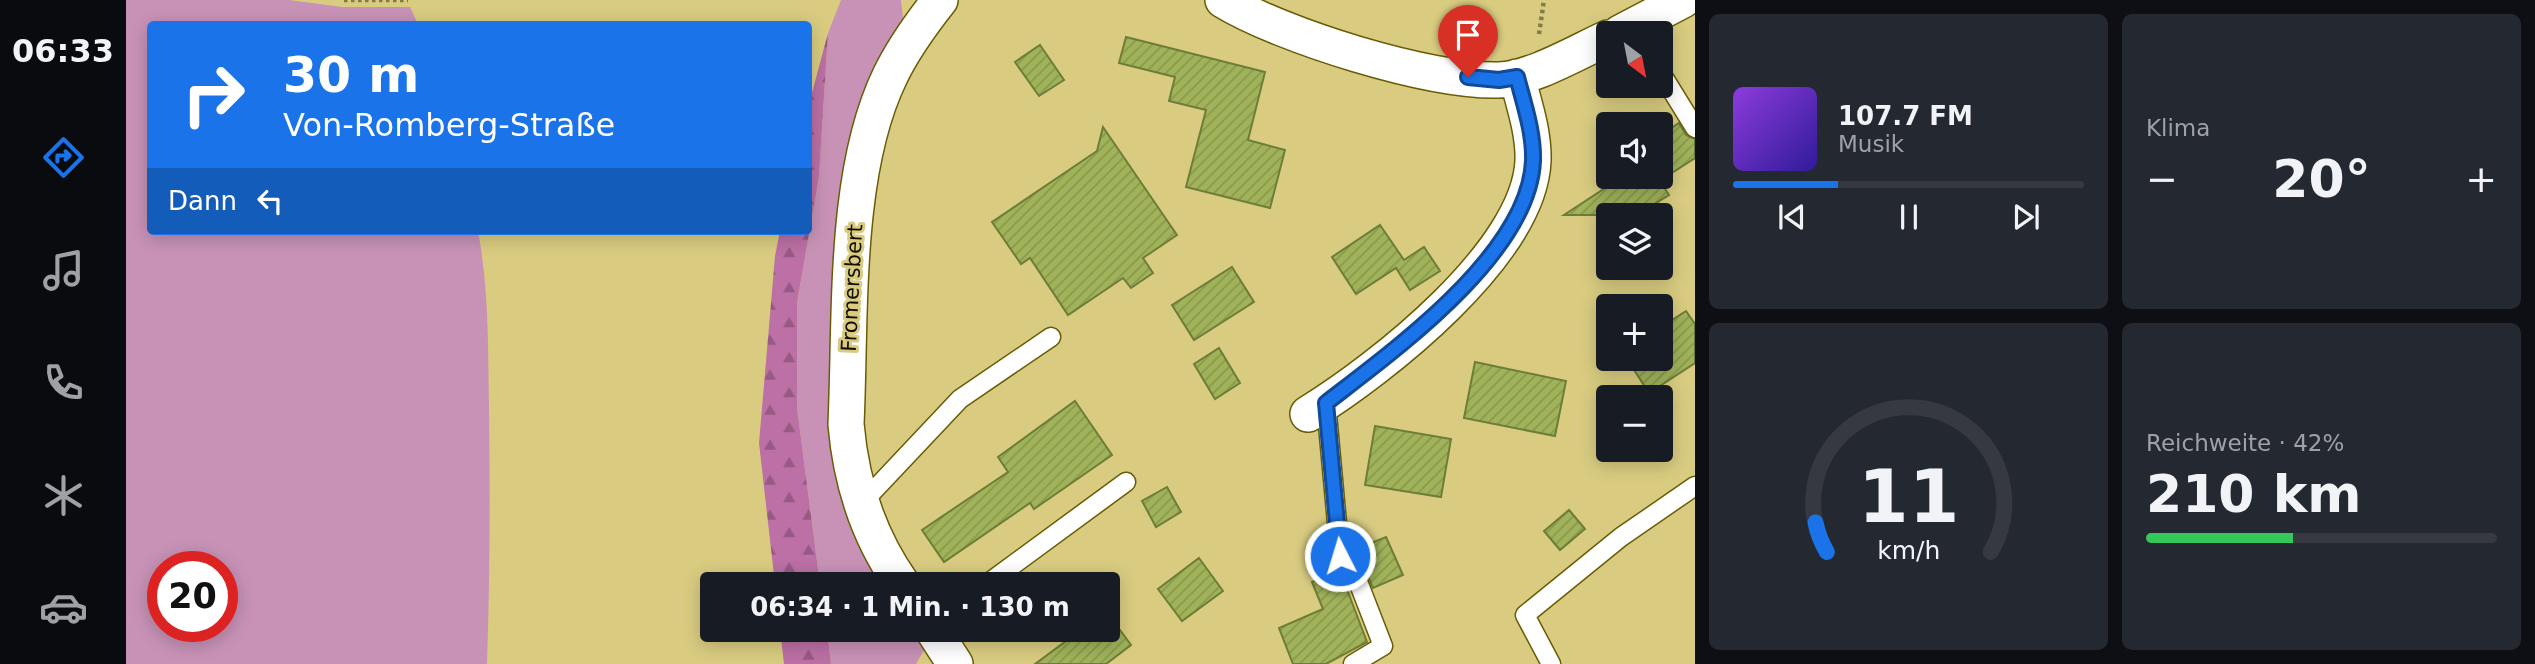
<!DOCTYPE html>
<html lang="de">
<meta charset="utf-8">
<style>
body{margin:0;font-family:"DejaVu Sans",sans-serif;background:#242831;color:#f1f3f6;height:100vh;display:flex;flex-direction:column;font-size:26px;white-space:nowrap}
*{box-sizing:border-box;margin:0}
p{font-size:23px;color:#9ea1a6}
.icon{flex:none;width:38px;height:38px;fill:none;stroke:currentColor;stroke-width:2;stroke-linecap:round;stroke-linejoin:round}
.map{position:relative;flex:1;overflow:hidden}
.details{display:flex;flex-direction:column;gap:14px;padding:14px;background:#0d0f14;width:840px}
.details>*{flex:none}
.banner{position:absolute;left:21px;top:21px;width:665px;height:214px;border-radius:7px;box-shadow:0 4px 18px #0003;background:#1a73e8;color:#fff;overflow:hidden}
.needle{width:46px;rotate:148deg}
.tools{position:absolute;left:1470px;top:21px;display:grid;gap:14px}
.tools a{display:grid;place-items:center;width:77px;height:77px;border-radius:7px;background:#171b24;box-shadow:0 4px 18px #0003;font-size:35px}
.speed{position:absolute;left:21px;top:551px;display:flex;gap:14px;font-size:35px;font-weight:700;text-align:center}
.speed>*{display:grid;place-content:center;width:91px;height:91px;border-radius:50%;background:#171b24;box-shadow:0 4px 18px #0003;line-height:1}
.speed .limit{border:10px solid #d22;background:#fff;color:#111}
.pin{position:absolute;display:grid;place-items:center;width:60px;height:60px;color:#fff;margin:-72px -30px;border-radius:50% 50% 50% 0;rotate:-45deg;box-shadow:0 0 7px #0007}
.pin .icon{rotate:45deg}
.me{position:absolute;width:77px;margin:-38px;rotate:355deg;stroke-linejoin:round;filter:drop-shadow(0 0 5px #0008)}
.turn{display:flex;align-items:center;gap:24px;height:147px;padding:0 21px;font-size:32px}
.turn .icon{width:91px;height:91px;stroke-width:2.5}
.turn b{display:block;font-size:49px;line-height:60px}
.then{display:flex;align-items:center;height:66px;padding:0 21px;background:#0003;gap:14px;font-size:26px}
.big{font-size:52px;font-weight:700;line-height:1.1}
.details .tile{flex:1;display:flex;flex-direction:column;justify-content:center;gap:10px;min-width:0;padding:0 24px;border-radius:10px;background:#242831}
.details .dial{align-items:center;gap:0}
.dial svg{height:182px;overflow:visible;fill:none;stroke:#363941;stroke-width:7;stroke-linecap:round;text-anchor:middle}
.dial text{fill:#f1f3f6;stroke:none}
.song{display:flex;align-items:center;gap:21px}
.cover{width:84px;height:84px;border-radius:10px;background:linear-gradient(135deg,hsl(270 70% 55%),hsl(250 70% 35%))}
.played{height:7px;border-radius:4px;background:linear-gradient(90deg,#1a73e8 30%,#363941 30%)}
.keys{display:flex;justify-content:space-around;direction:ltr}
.heat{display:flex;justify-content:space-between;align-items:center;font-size:38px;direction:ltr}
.charge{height:10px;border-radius:5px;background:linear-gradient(90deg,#34c759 42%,#363941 0)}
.details .tiles{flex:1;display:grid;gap:14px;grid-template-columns:repeat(2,1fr)}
.trip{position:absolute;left:574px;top:572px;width:420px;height:70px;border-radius:7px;background:#171b24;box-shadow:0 4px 18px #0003;font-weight:700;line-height:70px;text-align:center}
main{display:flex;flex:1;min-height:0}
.tabs{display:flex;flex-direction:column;width:126px;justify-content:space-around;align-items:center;background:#090b0e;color:#9ea1a6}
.tabs .icon{width:49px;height:49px}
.tabs .active{color:#1a73e8}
.tabs b{font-size:32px;color:#f1f3f6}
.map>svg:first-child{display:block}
</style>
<main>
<nav class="tabs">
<b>06:33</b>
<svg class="icon active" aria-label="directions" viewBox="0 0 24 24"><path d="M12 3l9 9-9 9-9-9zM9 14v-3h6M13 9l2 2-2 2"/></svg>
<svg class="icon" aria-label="music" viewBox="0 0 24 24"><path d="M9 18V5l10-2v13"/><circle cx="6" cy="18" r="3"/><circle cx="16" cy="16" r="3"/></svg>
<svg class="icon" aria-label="phone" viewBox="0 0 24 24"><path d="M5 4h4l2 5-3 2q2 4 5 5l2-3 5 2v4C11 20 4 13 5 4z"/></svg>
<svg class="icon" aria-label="climate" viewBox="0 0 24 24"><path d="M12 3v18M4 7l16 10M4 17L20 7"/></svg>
<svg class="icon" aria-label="car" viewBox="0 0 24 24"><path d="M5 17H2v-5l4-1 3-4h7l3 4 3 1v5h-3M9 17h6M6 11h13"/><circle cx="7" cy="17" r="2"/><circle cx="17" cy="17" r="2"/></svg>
</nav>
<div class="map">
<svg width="1569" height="664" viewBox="0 0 1569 664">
<defs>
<pattern id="forest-firs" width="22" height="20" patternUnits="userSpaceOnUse" patternTransform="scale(1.75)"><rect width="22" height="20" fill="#bc70a5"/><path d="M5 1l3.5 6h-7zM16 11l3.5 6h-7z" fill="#975a84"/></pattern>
<pattern id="building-hatch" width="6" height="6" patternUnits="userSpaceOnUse" patternTransform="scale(1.75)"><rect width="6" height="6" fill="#a0b35a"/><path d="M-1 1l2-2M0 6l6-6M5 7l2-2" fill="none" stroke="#89994c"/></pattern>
</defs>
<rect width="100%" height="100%" fill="#d9cc81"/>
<!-- grass -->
<path fill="#c792b6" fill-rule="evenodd" d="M 0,0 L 163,0 L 216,7 L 284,7 L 292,24 L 24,24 L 24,231 L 352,231 C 363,289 362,348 363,407 C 364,493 364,578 361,664 L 0,664 ZM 37,567 L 96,567 L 96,626 L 37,626 Z
M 715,0 L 775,0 L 777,19 L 768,48 L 713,416 L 765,584 L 694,584 L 671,408 L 671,303 L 693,177 L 702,33 Z
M 701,630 L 795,630 L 801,645 L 790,664 L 705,664 Z"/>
<!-- forest -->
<path fill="url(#forest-firs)" d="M 702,33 L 693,177 L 671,303 L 671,408 L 694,584 L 649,584 L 633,443 L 649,256 L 654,231 L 682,231 L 683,104 Z
M 654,630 L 701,630 L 705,664 L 658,664 Z"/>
<!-- building -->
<path fill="url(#building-hatch)" stroke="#6e7d37" stroke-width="2" d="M 1000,37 L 1139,72 L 1122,140 L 1159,150 L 1144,208 L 1060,187 L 1080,110 L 1043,101 L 1049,77 L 993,63 Z
M 914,45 L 938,80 L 913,96 L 889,62 Z
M 1553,123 L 1560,135 L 1569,139 L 1569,158 L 1535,180 L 1535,135 Z
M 977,127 L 1051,235 L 1017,258 L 1027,273 L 1005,288 L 997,278 L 942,315 L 904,258 L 895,264 L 866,222 L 971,151 Z
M 1496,177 L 1531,177 L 1543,195 L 1511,215 L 1438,215 Z
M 1254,225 L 1278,260 L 1298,247 L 1314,271 L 1284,290 L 1270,268 L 1230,294 L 1206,257 Z
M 1106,267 L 1128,302 L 1068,340 L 1046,305 Z
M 1560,311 L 1569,324 L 1569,363 L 1523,393 L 1501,359 L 1535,359 L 1535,327 Z
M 1093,348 L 1114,383 L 1089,399 L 1068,364 Z
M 1349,362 L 1440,381 L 1429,436 L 1338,418 Z
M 949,401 L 986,455 L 908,509 L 904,503 L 818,562 L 796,530 L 882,472 L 872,457 Z
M 1249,426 L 1325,439 L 1315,497 L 1239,485 Z
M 1041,487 L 1055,512 L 1030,527 L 1016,501 Z
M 1443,510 L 1459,529 L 1434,550 L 1418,531 Z
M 1260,537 L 1277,575 L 1247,588 L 1230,549 Z
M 1073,558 L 1097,591 L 1056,621 L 1032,589 Z
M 1214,571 L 1241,642 L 1200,664 L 1167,664 L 1153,628 L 1197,609 L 1186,582 Z
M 955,630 L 994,630 L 1005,645 L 980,664 L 909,664 Z"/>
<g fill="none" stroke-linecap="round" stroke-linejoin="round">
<!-- service casing -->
<g stroke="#695c04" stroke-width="21">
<path id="service" d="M 1535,73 L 1569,128
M 1200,403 L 1214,556 L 1226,566 L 1257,646 L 1227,664
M 735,504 L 834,399 L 925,337
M 861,584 L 1000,482
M 1425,664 L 1399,615 L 1495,537 L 1569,486"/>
</g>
<!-- minor casing -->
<g stroke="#695c04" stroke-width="38">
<path id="minor" d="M 1097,0 C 1156,36 1304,82 1373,80 C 1406,79 1451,52 1482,38
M 1494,33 L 1557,0
M 1182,414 C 1255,369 1403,253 1407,161 C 1408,133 1398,104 1391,77
M 776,584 C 742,536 725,483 720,424 C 725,317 717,173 764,76 C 777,49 795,24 814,0
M 807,630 L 829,664"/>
</g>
<!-- path -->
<path stroke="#847b4a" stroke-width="4.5" stroke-dasharray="3.5 3.5" stroke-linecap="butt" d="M 218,0 L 282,0
M 1413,34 L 1418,0"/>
<!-- service -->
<use href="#service" stroke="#fff" stroke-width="18"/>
<!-- minor -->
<use href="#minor" stroke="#fff" stroke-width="35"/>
</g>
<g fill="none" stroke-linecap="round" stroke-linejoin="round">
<!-- route casing -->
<g stroke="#114b97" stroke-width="18">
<path id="route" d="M 1214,556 L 1200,403 C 1267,351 1403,254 1407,161 C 1408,133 1398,104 1391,77 L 1373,80 L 1342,77"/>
</g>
<!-- route -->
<use href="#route" stroke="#1a73e8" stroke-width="12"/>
</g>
<g text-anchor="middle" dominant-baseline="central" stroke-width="6" stroke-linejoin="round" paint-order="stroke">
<!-- street labels -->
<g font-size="21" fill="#110d00" stroke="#d9cc81">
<text transform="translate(726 288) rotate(-87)">Fromersbert</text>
</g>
</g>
</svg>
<div class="tools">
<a><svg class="needle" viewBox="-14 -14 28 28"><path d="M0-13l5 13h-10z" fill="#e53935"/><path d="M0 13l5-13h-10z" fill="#9ea1a6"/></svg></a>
<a><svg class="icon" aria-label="sound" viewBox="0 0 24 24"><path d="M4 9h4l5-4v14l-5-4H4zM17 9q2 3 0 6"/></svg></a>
<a><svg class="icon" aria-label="layers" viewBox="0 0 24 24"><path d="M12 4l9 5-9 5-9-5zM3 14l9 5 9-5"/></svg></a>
<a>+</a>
<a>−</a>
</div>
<div class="speed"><div class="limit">20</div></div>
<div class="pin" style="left:1342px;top:77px;background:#d93025"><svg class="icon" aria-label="arrive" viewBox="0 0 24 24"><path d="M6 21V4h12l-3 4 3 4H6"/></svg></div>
<svg class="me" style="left:1214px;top:556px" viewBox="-20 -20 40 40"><circle r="17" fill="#1a73e8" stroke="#fff" stroke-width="3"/><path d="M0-11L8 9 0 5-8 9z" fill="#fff"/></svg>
<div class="trip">06:34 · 1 Min. · 130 m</div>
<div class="banner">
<div class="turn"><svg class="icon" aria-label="right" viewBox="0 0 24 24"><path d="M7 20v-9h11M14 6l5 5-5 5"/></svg><div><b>30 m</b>Von-Romberg-Straße</div></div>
<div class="then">Dann<svg class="icon" aria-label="left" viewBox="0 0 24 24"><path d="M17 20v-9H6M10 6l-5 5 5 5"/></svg></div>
</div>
</div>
<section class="details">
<div class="tiles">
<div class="tile">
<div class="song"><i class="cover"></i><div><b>107.7 FM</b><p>Musik</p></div></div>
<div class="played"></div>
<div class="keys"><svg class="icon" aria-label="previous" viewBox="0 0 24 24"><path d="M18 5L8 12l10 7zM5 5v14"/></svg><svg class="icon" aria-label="pause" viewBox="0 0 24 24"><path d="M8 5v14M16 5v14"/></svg><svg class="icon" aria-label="next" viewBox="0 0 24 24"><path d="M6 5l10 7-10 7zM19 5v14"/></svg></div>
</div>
<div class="tile"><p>Klima</p>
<div class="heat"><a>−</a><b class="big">20°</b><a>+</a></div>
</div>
<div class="tile dial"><svg viewBox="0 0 100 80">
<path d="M14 69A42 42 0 1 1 86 69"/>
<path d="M14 69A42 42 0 0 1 9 56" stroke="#1a73e8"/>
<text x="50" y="56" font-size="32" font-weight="700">11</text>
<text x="50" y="72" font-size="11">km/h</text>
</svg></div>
<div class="tile"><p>Reichweite · 42%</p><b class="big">210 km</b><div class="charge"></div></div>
</div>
</section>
</main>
